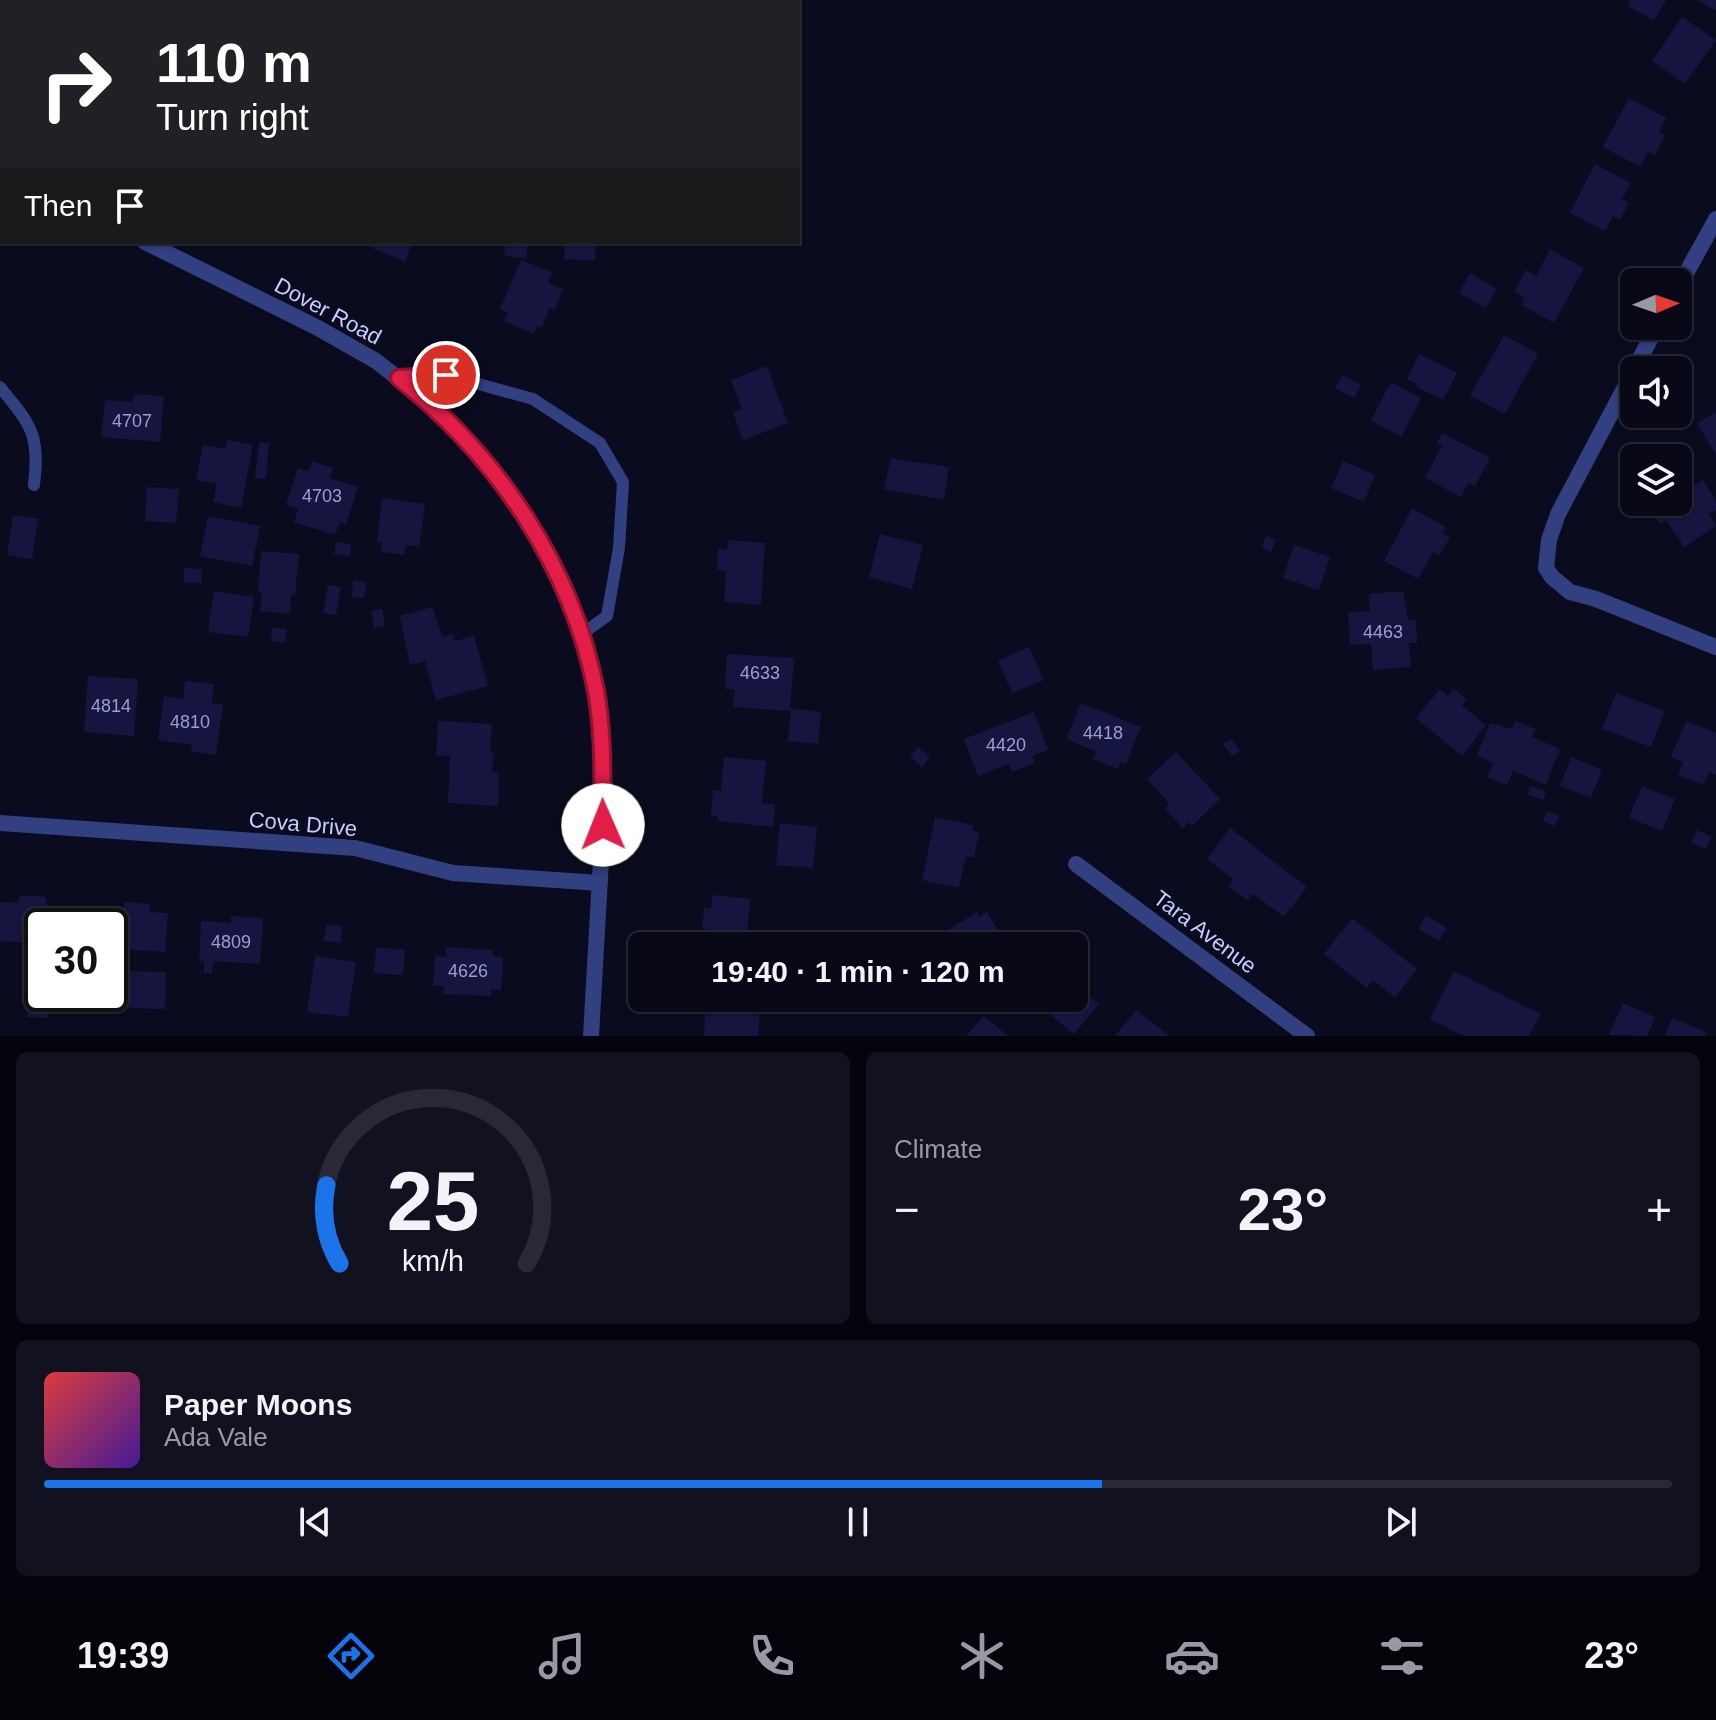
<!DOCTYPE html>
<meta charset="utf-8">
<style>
body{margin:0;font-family:Arial,sans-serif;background:#11111f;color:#f1f3f6;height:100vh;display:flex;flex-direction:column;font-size:30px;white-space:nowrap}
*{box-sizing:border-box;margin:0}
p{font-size:26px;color:#989aa1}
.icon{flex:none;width:44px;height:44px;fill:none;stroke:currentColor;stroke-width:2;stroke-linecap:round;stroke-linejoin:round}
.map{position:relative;height:1036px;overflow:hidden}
.drawer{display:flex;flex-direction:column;gap:16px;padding:16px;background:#04040c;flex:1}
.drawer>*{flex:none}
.guide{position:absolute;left:0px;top:0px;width:800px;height:244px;box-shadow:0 2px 6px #0004,0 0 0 2px #292935;background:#202124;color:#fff;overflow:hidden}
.needle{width:52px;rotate:88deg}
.fabs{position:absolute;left:1620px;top:268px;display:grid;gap:16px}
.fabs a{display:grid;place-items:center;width:72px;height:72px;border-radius:12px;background:#080816;box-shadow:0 2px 6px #0004,0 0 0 2px #292935;font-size:40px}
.speed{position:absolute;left:24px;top:908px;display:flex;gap:16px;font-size:40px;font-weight:700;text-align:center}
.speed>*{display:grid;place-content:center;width:104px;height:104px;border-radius:50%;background:#080816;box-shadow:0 2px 6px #0004,0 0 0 2px #292935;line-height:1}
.speed .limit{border:4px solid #111;border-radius:12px;background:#fff;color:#111}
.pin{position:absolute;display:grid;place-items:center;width:68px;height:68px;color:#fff;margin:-34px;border:4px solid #fff;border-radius:50%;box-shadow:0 2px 8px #0007}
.me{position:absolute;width:88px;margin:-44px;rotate:359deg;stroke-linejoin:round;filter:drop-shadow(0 0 6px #0008)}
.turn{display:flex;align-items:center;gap:28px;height:168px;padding:0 24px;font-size:36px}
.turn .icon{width:104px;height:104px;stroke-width:2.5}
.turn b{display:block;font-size:56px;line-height:68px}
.then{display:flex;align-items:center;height:76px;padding:0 24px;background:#0003;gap:16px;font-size:30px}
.big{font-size:60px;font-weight:800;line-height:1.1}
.drawer .card{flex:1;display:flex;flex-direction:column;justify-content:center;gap:12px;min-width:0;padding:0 28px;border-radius:12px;background:#11111f}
.drawer .dial{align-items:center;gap:0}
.dial svg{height:208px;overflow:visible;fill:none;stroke:#292935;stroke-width:7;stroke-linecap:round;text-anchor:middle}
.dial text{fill:#f1f3f6;stroke:none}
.song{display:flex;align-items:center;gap:24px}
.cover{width:96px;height:96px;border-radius:12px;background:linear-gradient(135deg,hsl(0 70% 55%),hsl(260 70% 35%))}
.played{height:8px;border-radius:4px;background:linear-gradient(90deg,#1a73e8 65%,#292935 65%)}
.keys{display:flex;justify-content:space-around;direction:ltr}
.heat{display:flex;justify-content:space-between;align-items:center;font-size:44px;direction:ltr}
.drawer .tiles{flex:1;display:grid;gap:16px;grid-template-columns:1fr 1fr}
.card:last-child{grid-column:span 2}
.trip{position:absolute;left:628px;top:932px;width:460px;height:80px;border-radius:12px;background:#080816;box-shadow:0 2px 6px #0004,0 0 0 2px #292935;font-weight:800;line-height:80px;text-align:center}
.dock{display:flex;height:128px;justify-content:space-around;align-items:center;background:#030309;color:#989aa1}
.dock .icon{width:56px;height:56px}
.dock .selected{color:#1a73e8}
.dock b{font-size:36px;color:#f1f3f6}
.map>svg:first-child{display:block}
</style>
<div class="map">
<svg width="1716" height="1036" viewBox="0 0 1716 1036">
<rect width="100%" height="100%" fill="#0a0b1e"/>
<!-- building -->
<path fill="#151540" d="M 1631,0 L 1666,0 L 1654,21 L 1628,6 Z
M 1698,0 L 1716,0 L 1716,11 Z
M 1682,17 L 1716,40 L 1685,84 L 1652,61 Z
M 1629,98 L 1666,118 L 1659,132 L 1665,135 L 1655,155 L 1648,151 L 1640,167 L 1603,147 Z
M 1595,164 L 1631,183 L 1622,199 L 1629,203 L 1620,220 L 1613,216 L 1605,231 L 1570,213 Z
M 358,242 L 413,242 L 405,262 Z
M 506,242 L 528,245 L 526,259 L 504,255 Z
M 565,242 L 596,242 L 595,261 L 564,259 Z
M 1550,249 L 1584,268 L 1554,323 L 1521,305 L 1525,298 L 1514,292 L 1526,270 L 1536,276 Z
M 521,260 L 552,272 L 548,283 L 563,289 L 554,311 L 550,308 L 541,328 L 537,326 L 534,334 L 504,321 L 508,313 L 500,309 Z
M 1470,273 L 1497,289 L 1486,308 L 1459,293 Z
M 1504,335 L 1538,354 L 1505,414 L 1470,396 Z
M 1419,354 L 1457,373 L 1443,400 L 1416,387 L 1417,384 L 1407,379 Z
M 767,366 L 788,423 L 743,440 L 733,412 L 742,409 L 731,380 Z
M 1342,375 L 1361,385 L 1354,398 L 1335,388 Z
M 1391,382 L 1421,398 L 1401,437 L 1371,420 Z
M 134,394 L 164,396 L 160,442 L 101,437 L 105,400 L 133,402 Z
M 1716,412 L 1716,455 L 1697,423 Z
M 1442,433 L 1490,458 L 1475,486 L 1468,483 L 1461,497 L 1425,478 L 1442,446 L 1437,443 Z
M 227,440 L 253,445 L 241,508 L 213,502 L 217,484 L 196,480 L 203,445 L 225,449 Z
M 259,442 L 269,443 L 266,479 L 255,478 Z
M 891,458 L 949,467 L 944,500 L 884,489 Z
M 312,461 L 333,468 L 330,478 L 358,487 L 346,524 L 340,522 L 335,535 L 294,522 L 298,509 L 286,505 L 298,468 L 308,471 Z
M 1343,461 L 1375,475 L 1364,502 L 1331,488 Z
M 1685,476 L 1691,487 L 1703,480 L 1716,501 L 1716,510 L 1709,514 L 1716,526 L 1684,547 L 1666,520 L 1660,525 L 1650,509 L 1656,505 L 1654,502 L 1678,502 L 1678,481 Z
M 147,487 L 179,489 L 176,523 L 145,521 Z
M 382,498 L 425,504 L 419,547 L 405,545 L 404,555 L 381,552 L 382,543 L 377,542 Z
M 1412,508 L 1446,527 L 1443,533 L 1450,537 L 1440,555 L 1433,552 L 1418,579 L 1384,561 Z
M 13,515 L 38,519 L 32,559 L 7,555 Z
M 208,516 L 260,526 L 252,566 L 200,556 Z
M 880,534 L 923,545 L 912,589 L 869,577 Z
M 1266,536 L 1276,540 L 1271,552 L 1262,547 Z
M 728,540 L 765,543 L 761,605 L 724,602 L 726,571 L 717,570 L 718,548 L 727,549 Z
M 336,542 L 351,544 L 350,556 L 334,554 Z
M 1294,545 L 1330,557 L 1319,590 L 1283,578 Z
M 261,551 L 299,554 L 295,595 L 291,595 L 290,614 L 260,611 L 262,592 L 258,592 Z
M 184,568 L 202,569 L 202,583 L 184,583 Z
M 353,581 L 366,582 L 364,598 L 352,597 Z
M 328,585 L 341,587 L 336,615 L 323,613 Z
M 214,591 L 254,597 L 248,637 L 208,632 Z
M 1403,591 L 1408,620 L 1416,620 L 1417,643 L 1409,643 L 1411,667 L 1373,670 L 1371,644 L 1350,645 L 1348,612 L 1370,611 L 1369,594 Z
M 432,607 L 443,637 L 453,634 L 455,641 L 474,636 L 488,686 L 436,700 L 425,661 L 410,665 L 400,616 Z
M 382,609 L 385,626 L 374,628 L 371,611 Z
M 272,628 L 287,629 L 285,642 L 271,641 Z
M 1029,647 L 1044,680 L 1012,693 L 998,661 Z
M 727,654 L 794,658 L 790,708 L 821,712 L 818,744 L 788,741 L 791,711 L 733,707 L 735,689 L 725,689 Z
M 88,676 L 138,679 L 134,736 L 84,732 Z
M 185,681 L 214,684 L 212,703 L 223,704 L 216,755 L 191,751 L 192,745 L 158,740 L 164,696 L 183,699 Z
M 1440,689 L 1448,696 L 1454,689 L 1467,699 L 1462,705 L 1486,725 L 1462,756 L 1416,718 Z
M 1616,693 L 1665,711 L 1651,747 L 1602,729 Z
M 1081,703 L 1141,727 L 1126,764 L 1121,762 L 1118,769 L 1093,759 L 1097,752 L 1066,739 Z
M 1034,712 L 1048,750 L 1032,756 L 1035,763 L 1012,772 L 1009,764 L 978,776 L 964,739 Z
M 438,721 L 492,724 L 490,753 L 494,753 L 492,772 L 499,773 L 498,806 L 448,803 L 450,756 L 436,755 Z
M 1515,721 L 1536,729 L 1532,737 L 1560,749 L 1546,785 L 1513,771 L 1507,785 L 1487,777 L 1493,763 L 1477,755 L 1490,723 L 1512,729 Z
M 1686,721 L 1716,733 L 1716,775 L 1709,772 L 1703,785 L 1678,775 L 1683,762 L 1671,757 Z
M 1231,739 L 1240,751 L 1232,756 L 1223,744 Z
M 918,747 L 930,757 L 922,767 L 910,757 Z
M 1176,752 L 1220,799 L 1192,826 L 1189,822 L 1183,828 L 1165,809 L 1169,803 L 1147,779 Z
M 724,757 L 766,761 L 762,803 L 775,804 L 773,827 L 717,821 L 718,816 L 711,816 L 713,790 L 721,791 Z
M 1571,757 L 1602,770 L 1591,798 L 1560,786 Z
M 1530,786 L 1546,791 L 1544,800 L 1528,795 Z
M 1642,786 L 1675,799 L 1662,831 L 1629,818 Z
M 1547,811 L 1559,816 L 1554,826 L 1543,821 Z
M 935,817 L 973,825 L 972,830 L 979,832 L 974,858 L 966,856 L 959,888 L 922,880 Z
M 780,823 L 817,827 L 813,868 L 776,865 Z
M 1230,828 L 1307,887 L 1284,917 L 1253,894 L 1247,900 L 1228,886 L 1233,879 L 1207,859 Z
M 1697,830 L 1712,837 L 1706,849 L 1691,842 Z
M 20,895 L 46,897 L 46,905 L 50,905 L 49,926 L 42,926 L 42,944 L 0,941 L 0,902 L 19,903 Z
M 712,895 L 750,899 L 746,946 L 709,946 L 710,930 L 702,929 L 704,908 L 711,909 Z
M 124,902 L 150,904 L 149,912 L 168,913 L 165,952 L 110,948 L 110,926 L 89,926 L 91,909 L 123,911 Z
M 977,912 L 979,917 L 987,912 L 999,932 L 993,936 L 999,946 L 953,946 L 945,932 Z
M 1426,915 L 1447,928 L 1439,941 L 1418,929 Z
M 231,916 L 263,918 L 260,964 L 213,961 L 212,974 L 204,973 L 204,961 L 199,961 L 201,921 L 231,923 Z
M 1352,918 L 1417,969 L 1395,998 L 1373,980 L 1367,988 L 1324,954 Z
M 326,925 L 342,926 L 341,943 L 324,941 Z
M 766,939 L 802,942 L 802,946 L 766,946 Z
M 446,947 L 493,950 L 493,956 L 503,957 L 501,990 L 491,989 L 491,996 L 443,994 L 444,986 L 433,985 L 434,973 L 435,956 L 446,957 Z
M 376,948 L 405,949 L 403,975 L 374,973 Z
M 315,956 L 356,962 L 348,1017 L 307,1012 Z
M 26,965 L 42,965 L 42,994 L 55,994 L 55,1000 L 49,1000 L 48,1018 L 27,1017 L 28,999 L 24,999 Z
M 129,971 L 166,972 L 165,1009 L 128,1008 Z
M 1454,971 L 1540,1014 L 1529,1036 L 1464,1036 L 1430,1019 Z
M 1074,984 L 1099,1004 L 1074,1034 L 1029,998 L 1074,998 Z
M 706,998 L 761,998 L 758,1036 L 704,1036 Z
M 894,998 L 928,998 L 927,1013 L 893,1011 Z
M 1623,1003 L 1655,1017 L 1647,1036 L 1609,1035 Z
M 1136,1010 L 1170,1036 L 1115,1036 Z
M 984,1016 L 1008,1036 L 966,1036 Z
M 1672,1018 L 1706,1032 L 1704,1036 L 1665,1036 Z"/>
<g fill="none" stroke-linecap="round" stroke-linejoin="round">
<!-- lane -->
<path stroke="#323f81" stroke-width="12" d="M 399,378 L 446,375 L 533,399 L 600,443 L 623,482 L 619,548 L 607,616 L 582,634
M 0,387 C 31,425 40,434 34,485"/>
<!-- street -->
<path stroke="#323f81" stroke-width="16" d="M 0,175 L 2,176
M 145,242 L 318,328 L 376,361 L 435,407 L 498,476 L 545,549 L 566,591 L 582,634 L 596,692 L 601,732 L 603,825 L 591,1036
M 1678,288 L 1716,219
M 1634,370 L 1558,514 L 1549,540 L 1546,568 L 1552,577 L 1570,592 L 1596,599 L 1716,647
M 1634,370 L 1657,326
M 0,823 L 355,848 L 453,873 L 600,883
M 1076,864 L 1307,1036"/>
</g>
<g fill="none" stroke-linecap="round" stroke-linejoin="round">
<!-- route casing -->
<g stroke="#92132f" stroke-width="20">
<path id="route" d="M 446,375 L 399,378 C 497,456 572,566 596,691 C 604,735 602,781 603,825"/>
</g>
<!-- route -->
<use href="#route" stroke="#e11d48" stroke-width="14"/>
</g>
<g text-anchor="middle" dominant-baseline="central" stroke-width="8" stroke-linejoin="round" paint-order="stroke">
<!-- number labels -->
<g font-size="18" fill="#9b9fcf">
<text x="132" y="421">4707</text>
<text x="322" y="496">4703</text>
<text x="1383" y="632">4463</text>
<text x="760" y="673">4633</text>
<text x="111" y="706">4814</text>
<text x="190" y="722">4810</text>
<text x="1103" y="733">4418</text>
<text x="1006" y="745">4420</text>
<text x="231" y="942">4809</text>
<text x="468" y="971">4626</text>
</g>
<!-- street labels -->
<g font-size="22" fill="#c8cdff" stroke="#0a0b1e">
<text transform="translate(328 311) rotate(28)">Dover Road</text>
<text transform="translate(303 824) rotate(5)">Cova Drive</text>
<text transform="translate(1205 932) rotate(37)">Tara Avenue</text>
</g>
</g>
</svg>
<div class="fabs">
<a><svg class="needle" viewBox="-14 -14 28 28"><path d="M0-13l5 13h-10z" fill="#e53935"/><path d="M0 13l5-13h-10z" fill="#989aa1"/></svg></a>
<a><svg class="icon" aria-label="sound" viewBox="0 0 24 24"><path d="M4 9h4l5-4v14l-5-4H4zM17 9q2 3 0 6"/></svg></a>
<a><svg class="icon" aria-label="layers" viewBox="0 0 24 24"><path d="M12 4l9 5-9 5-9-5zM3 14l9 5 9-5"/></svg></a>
</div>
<div class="speed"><div class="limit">30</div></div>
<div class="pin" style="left:446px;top:375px;background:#d93025"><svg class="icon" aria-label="arrive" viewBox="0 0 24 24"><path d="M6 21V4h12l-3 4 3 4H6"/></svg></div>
<svg class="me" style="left:603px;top:825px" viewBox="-20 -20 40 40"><circle r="19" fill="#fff"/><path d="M0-13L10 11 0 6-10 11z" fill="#e11d48"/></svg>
<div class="trip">19:40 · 1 min · 120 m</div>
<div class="guide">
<div class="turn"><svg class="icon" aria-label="right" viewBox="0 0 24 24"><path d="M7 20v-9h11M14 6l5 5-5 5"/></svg><div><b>110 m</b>Turn right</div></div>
<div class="then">Then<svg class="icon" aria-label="arrive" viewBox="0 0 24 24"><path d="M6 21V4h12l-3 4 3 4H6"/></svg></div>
</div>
</div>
<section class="drawer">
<div class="tiles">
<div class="card dial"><svg viewBox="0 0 100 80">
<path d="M14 69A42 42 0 1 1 86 69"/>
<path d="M14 69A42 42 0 0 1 9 39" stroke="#1a73e8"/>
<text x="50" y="56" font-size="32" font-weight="700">25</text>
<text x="50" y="72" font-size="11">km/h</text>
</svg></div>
<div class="card"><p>Climate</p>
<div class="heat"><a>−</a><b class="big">23°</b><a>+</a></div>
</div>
<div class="card">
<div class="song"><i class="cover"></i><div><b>Paper Moons</b><p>Ada Vale</p></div></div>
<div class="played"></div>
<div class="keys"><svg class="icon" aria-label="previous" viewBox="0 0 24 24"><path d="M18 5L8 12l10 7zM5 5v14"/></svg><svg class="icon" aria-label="pause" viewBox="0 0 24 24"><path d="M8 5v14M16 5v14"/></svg><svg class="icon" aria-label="next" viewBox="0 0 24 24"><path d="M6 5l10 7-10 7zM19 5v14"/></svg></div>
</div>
</div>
</section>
<nav class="dock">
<b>19:39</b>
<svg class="icon selected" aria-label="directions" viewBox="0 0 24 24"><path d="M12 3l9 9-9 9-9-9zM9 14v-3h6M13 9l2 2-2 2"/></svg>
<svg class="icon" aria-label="music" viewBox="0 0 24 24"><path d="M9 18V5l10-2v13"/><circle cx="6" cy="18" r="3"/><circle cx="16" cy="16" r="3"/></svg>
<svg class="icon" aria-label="phone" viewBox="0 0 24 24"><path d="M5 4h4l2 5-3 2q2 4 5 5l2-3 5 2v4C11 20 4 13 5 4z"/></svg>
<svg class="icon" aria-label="climate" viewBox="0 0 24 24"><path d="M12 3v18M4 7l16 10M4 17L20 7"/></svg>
<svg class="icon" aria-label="car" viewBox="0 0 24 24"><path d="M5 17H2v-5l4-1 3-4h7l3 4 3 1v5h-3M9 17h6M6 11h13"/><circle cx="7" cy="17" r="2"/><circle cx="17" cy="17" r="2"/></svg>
<svg class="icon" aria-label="filters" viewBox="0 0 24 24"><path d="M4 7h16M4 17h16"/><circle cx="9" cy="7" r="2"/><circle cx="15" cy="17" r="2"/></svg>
<b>23°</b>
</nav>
